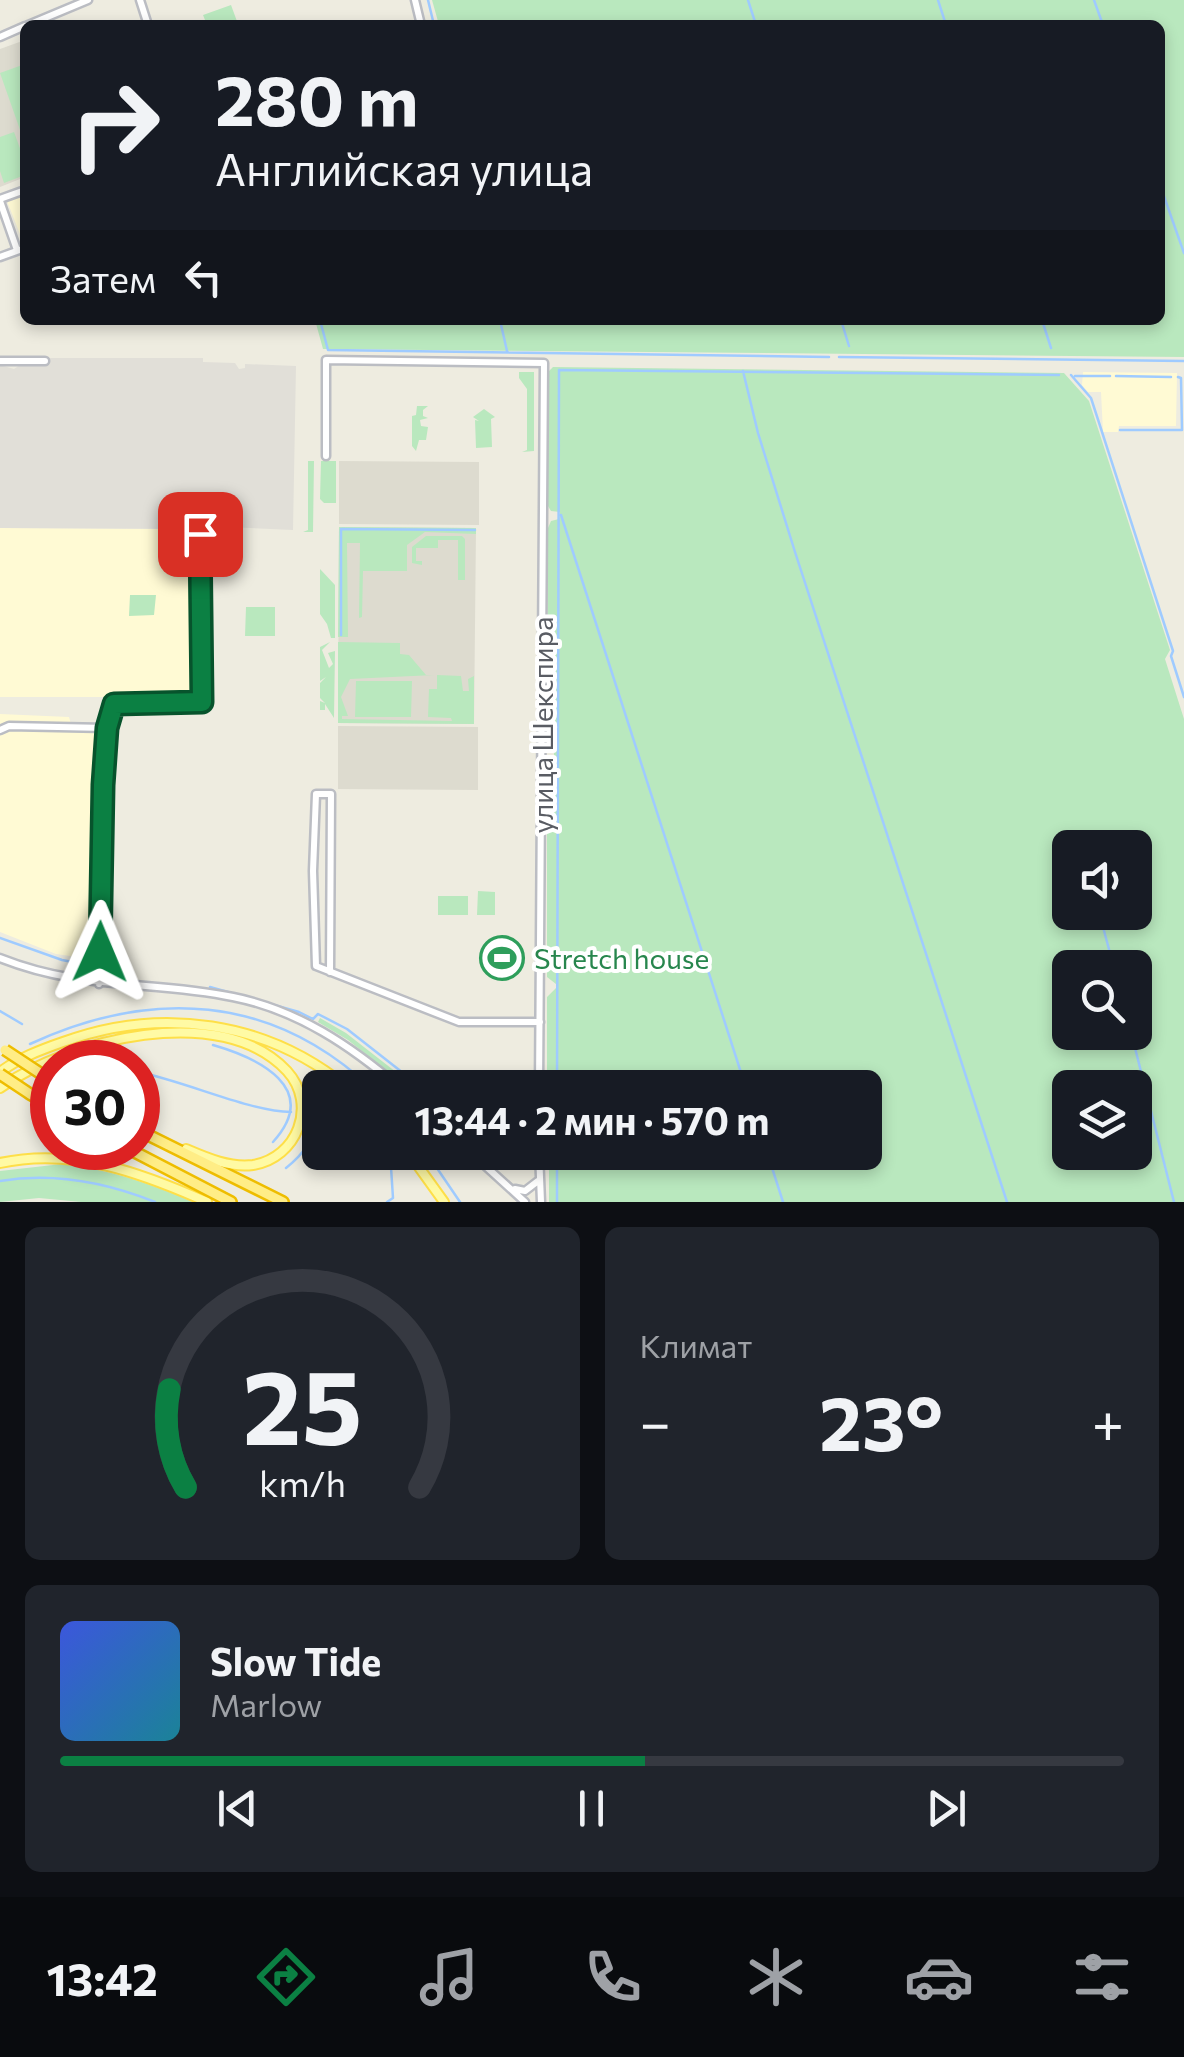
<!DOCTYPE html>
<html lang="ru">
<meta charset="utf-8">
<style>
body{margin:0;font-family:Commissioner,sans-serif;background:#20242c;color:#f1f3f6;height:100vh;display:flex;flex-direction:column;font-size:38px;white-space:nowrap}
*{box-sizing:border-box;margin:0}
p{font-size:32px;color:#9ea1a6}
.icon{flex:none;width:55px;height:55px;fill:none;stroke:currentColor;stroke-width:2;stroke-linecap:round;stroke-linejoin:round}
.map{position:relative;height:1202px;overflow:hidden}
.panel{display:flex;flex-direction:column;gap:25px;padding:25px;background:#0d0f14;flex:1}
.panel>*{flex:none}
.hud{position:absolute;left:20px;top:20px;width:1145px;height:305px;border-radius:15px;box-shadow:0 5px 15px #0003;background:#171b24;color:#f1f3f6;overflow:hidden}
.fabs{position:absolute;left:1052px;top:830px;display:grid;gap:20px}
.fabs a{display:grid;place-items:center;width:100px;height:100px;border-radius:15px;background:#171b24;box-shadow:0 5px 15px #0003;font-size:50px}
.speed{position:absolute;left:30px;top:1040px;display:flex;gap:20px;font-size:50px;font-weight:700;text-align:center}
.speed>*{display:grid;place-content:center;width:130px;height:130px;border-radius:50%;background:#171b24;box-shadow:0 5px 15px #0003;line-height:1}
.speed .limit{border:15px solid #d22;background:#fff;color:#111}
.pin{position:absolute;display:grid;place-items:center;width:85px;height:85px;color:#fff;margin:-42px;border-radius:20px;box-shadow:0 5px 15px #0006}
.me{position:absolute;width:110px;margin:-55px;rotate:1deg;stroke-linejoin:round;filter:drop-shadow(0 0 8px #0008)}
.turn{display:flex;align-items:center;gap:35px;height:210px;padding:0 30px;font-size:45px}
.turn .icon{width:130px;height:130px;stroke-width:2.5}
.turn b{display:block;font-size:70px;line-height:85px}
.then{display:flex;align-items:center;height:95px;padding:0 30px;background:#0003;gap:20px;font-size:38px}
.big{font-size:75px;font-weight:700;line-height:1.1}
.panel .tile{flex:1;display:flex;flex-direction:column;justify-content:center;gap:15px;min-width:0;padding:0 35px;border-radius:15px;background:#20242c}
.panel .dial{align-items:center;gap:0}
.dial svg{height:260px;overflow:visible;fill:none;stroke:#363941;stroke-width:7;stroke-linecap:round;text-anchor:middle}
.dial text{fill:#f1f3f6;stroke:none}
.song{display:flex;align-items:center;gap:30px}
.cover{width:120px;height:120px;border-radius:15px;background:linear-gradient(135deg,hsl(230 70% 55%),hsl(190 70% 35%))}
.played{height:10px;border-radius:5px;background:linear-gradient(90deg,#0b8043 55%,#363941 55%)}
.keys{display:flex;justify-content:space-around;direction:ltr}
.heat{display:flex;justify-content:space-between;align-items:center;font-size:55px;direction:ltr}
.panel .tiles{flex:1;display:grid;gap:25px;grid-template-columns:1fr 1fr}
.tile:last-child{grid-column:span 2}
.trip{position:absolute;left:302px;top:1070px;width:580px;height:100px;border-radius:15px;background:#171b24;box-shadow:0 5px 15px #0003;font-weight:700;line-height:100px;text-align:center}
.dock{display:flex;height:160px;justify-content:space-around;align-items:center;background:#090b0e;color:#9ea1a6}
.dock .icon{width:70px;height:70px}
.dock .active{color:#0b8043}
.dock b{font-size:45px;color:#f1f3f6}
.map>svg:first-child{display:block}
</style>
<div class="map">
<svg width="1184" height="1202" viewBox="0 0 1184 1202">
<rect width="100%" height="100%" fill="#eeece0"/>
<!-- commercial -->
<path fill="#fffad4" d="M 25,195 L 25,241 L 23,242 L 7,201 Z
M 1083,372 L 1177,373 L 1176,426 L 1119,426 L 1118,432 L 1103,432 L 1101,392 L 1088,392 L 1082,385 Z
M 0,528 L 196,529 L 197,697 L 0,697 Z
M 0,714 L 69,717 L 71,724 L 112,723 L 104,961 L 56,954 L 0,932 Z"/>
<!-- industrial -->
<path fill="#e1dfd8" d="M 45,358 L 203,358 L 203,362 L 235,363 L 239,369 L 245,368 L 245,364 L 296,366 L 293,530 L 204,526 L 191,526 L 190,529 L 0,528 L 0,365 L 14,369 L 20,365 L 44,365 Z"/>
<!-- education -->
<path fill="#dddbcf" d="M 25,40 L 25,177 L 0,187 L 0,49 Z
M 339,461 L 479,462 L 479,525 L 339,524 Z
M 339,527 L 476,528 L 474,724 L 338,723 Z
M 338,726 L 478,727 L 478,790 L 338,789 Z"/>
<!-- green -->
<path fill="#b9e8be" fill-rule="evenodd" d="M 432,0 L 1184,0 L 1184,357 L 323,349 L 315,320 L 1160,320 L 1160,25 L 439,25 Z
M 231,5 L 238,24 L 207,25 L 203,15 Z
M 25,64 L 25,144 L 0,73 Z
M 14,132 L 25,162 L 25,175 L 4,183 L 0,171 L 0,137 Z
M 553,367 L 1064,373 L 1089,401 L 1170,650 L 1165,659 L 1184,719 L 1184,1202 L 549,1202 L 549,1153 L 865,1152 L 865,1088 L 547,1087 L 547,997 L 556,988 L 556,984 L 547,977 L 547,806 L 554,780 L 554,753 L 550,753 L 547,736 L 548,528 L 551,521 L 559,519 L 560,512 L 551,511 L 548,506 L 548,372 ZM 1070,848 L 1135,848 L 1135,912 L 1070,912 ZM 1070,968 L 1135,968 L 1135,1032 L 1070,1032 ZM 1070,1088 L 1135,1088 L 1135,1152 L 1070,1152 Z
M 519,372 L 534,372 L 534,451 L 522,452 L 527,450 L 527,389 L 519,378 Z
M 417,406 L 428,406 L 423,410 L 423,416 L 428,418 L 420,420 L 421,426 L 428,427 L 426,440 L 419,440 L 416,451 L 412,446 L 412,416 L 416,415 Z
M 484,409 L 495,417 L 491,419 L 492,447 L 476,448 L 475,420 L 479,421 L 473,417 Z
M 308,461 L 314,461 L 313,532 L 303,532 L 308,530 Z
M 321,461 L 336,461 L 336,503 L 324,503 L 320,499 Z
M 339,527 L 476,528 L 476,534 L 425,532 L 407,545 L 407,571 L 363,571 L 362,617 L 359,618 L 360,543 L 347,543 L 348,637 L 338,637 Z
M 426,536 L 462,536 L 465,539 L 465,580 L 458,580 L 458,540 L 438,540 L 438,548 L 416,548 L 416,561 L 422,561 L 422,565 L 412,563 L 412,547 Z
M 224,539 L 233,540 L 234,558 L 238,559 L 238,563 L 205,562 L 204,540 L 207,540 L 208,557 L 224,557 Z
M 320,569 L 335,585 L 335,638 L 331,638 L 327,624 L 320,614 Z
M 130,595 L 156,595 L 154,615 L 129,616 Z
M 246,607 L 275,607 L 275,636 L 245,636 Z
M 330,642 L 322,650 L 329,668 L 333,664 L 328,653 L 335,651 L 334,718 L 325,704 L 325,710 L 320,710 L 320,701 L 325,703 L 320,698 L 320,683 L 326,677 L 320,681 L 320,647 Z
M 338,642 L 400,643 L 400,654 L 409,655 L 426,675 L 434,675 L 350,679 L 341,697 L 348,716 L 342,716 L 342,719 L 452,721 L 451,718 L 428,717 L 429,689 L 437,689 L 437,675 L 461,676 L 463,691 L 469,691 L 468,679 L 474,676 L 474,724 L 338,723 Z
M 356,681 L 412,681 L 411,717 L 355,717 Z
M 478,891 L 495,892 L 495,915 L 477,915 Z
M 438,896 L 468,896 L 468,915 L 438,915 Z
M 320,1018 L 346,1033 L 410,1083 L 407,1087 L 348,1040 L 318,1022 Z
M 62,1164 C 108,1169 150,1183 193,1202 L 81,1202 L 39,1198 L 0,1202 L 0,1171 Z"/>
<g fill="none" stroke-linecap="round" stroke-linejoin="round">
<!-- stream -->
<path stroke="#9fcbff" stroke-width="2.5" d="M 428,0 L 434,25
M 748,0 L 756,25
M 938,0 L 946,25
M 1094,0 L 1103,25
M 1160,185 L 1184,253
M 320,320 L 328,350 L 829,357
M 500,320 L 507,351
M 841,320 L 849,346
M 1042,320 L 1051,348
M 839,357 L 1184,361
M 743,371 L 758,433 L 795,552 L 1007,1202
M 1071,375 L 1091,398 L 1173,651 L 1171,656 L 1184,697
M 1075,376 L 1110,376
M 1116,376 L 1171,377
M 1120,430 L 1182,430 L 1181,378 L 1178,377
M 561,515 L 746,1088
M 341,635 L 341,529 L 475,530
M 1081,847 L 1081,848
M 1099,912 L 1114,968
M 0,938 L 62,960 L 93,966
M 111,969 L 113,969
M 210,987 L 299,1012 L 313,1019 L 318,1014 L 347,1029 L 412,1080
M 0,1011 L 22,1024
M 1131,1032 L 1174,1202
M 30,1044 C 151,988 271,994 371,1088
M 213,1045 C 258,1058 322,1088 273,1142
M 138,1072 C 185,1081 248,1111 291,1112
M 557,1088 L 559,370 L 1059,375
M 426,1152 L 460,1202
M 767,1152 L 783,1202
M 286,1168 C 311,1148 310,1138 320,1111
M 0,1181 C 54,1172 105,1182 155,1202
M 387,1202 L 393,1198 L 390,1152
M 557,1202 L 557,1152"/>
<!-- minor casing -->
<g stroke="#bbbdc3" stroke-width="11">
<path id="minor" d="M 140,0 L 148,25
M 415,0 L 421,25
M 28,25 L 88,0
M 0,37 L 25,26
M 0,199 L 25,190
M 0,201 L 17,250
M 0,257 L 25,248
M 0,361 L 45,361
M 326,456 L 326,360 L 544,363 L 539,1088
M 0,730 L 9,726 L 107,728
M 0,958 C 83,991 152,980 233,997 C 298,1010 351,1046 400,1088
M 330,972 L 331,794 L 316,794 L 313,871 L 316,966 L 459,1022 L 540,1022
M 99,984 L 107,728 L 113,703 L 202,702 L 200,534
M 470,1152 L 525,1202
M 539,1152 L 541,1202
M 515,1189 L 525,1191 L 538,1181"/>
</g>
<!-- major casing -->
<g stroke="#fedf48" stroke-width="12">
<path id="major" d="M 0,1072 C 19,1058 40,1050 63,1042 C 161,1006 267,1021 348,1088
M 0,1088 C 68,1040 221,1000 287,1071 C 318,1105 297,1158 253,1165 C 230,1168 207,1158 186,1149
M 408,1152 L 444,1202
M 0,1163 C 72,1147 142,1173 207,1202"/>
</g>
<!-- highway casing -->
<g stroke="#eebd00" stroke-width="14">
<path id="highway" d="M 30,1094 L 52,1106
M 138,1130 L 283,1202
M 127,1148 L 231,1202"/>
</g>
<!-- minor -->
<use href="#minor" stroke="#fff" stroke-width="6"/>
<!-- major -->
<use href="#major" stroke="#fffaa4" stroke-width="8"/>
<!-- highway -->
<use href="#highway" stroke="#ffed86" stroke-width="9"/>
<!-- highway-bridge casing -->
<g stroke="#eebd00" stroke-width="14" stroke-linecap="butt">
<path id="highway-bridge" d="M 5,1050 L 52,1081
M 0,1074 L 30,1094"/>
</g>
<!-- highway-bridge -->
<use href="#highway-bridge" stroke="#ffed86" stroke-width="9"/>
</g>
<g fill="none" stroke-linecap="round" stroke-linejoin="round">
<!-- route casing -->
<g stroke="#07532c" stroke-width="25">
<path id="route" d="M 100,952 L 103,785 L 107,728 L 114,704 L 202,702 L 200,534"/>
</g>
<!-- route -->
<use href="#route" stroke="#0b8043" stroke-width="18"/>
</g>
<!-- icons -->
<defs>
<g id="stadium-ring" transform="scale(2.25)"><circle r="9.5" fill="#fff" stroke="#2e9e5b" stroke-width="1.5"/><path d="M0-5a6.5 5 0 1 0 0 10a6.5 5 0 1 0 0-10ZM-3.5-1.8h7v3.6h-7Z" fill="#2e9e5b"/></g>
</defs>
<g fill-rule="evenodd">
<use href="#stadium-ring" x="502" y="958"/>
</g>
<g text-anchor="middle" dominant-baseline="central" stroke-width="8" stroke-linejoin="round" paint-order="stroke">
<!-- street labels -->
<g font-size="28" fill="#595c63" stroke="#fff">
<text transform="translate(542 725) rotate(-90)">улица Шекспира</text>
</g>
<!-- leisure labels -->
<g font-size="28" fill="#27864d" stroke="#fff" text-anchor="start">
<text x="534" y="958">Stretch house</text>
</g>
</g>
</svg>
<div class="fabs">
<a><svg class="icon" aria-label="sound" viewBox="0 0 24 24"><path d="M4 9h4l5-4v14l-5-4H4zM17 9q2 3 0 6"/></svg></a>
<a><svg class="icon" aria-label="search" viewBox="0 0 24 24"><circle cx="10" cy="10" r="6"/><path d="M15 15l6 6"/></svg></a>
<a><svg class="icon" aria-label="layers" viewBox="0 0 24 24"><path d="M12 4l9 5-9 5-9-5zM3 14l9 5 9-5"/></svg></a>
</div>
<div class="speed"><div class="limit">30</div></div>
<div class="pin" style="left:200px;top:534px;background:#d93025"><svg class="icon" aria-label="arrive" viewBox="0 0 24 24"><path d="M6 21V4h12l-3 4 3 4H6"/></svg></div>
<svg class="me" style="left:100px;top:952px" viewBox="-20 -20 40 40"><path d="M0-17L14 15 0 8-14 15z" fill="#0b8043" stroke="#fff" stroke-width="4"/></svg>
<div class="trip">13:44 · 2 мин · 570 m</div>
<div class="hud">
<div class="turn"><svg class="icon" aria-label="right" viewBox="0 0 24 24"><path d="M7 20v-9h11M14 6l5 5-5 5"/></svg><div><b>280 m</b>Английская улица</div></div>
<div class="then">Затем<svg class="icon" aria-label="left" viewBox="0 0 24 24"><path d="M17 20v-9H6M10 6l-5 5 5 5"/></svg></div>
</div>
</div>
<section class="panel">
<div class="tiles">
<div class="tile dial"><svg viewBox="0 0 100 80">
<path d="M14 69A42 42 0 1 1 86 69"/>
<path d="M14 69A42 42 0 0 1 9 39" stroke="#0b8043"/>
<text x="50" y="56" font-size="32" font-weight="700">25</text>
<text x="50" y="72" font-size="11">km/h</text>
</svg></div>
<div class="tile"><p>Климат</p>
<div class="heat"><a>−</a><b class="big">23°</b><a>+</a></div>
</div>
<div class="tile">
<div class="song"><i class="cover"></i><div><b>Slow Tide</b><p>Marlow</p></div></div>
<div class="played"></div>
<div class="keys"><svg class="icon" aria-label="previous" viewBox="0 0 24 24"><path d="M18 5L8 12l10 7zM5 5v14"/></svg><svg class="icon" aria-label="pause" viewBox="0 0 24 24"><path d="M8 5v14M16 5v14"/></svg><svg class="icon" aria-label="next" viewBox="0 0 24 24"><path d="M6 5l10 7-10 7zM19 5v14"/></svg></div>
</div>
</div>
</section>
<nav class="dock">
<b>13:42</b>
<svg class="icon active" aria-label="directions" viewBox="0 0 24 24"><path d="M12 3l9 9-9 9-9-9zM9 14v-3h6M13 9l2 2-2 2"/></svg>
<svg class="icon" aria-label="music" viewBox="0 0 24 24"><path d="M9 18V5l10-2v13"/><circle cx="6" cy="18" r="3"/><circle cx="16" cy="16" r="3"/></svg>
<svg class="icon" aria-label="phone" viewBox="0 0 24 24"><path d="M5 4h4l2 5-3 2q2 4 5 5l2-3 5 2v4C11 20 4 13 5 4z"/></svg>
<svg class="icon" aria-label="climate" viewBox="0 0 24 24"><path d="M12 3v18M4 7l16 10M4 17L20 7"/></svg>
<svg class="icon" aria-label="car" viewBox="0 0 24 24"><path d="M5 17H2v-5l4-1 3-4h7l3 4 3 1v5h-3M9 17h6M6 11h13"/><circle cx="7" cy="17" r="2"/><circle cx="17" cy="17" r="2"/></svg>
<svg class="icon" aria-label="filters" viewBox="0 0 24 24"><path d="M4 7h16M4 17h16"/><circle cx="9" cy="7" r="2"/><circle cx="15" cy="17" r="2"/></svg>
</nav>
